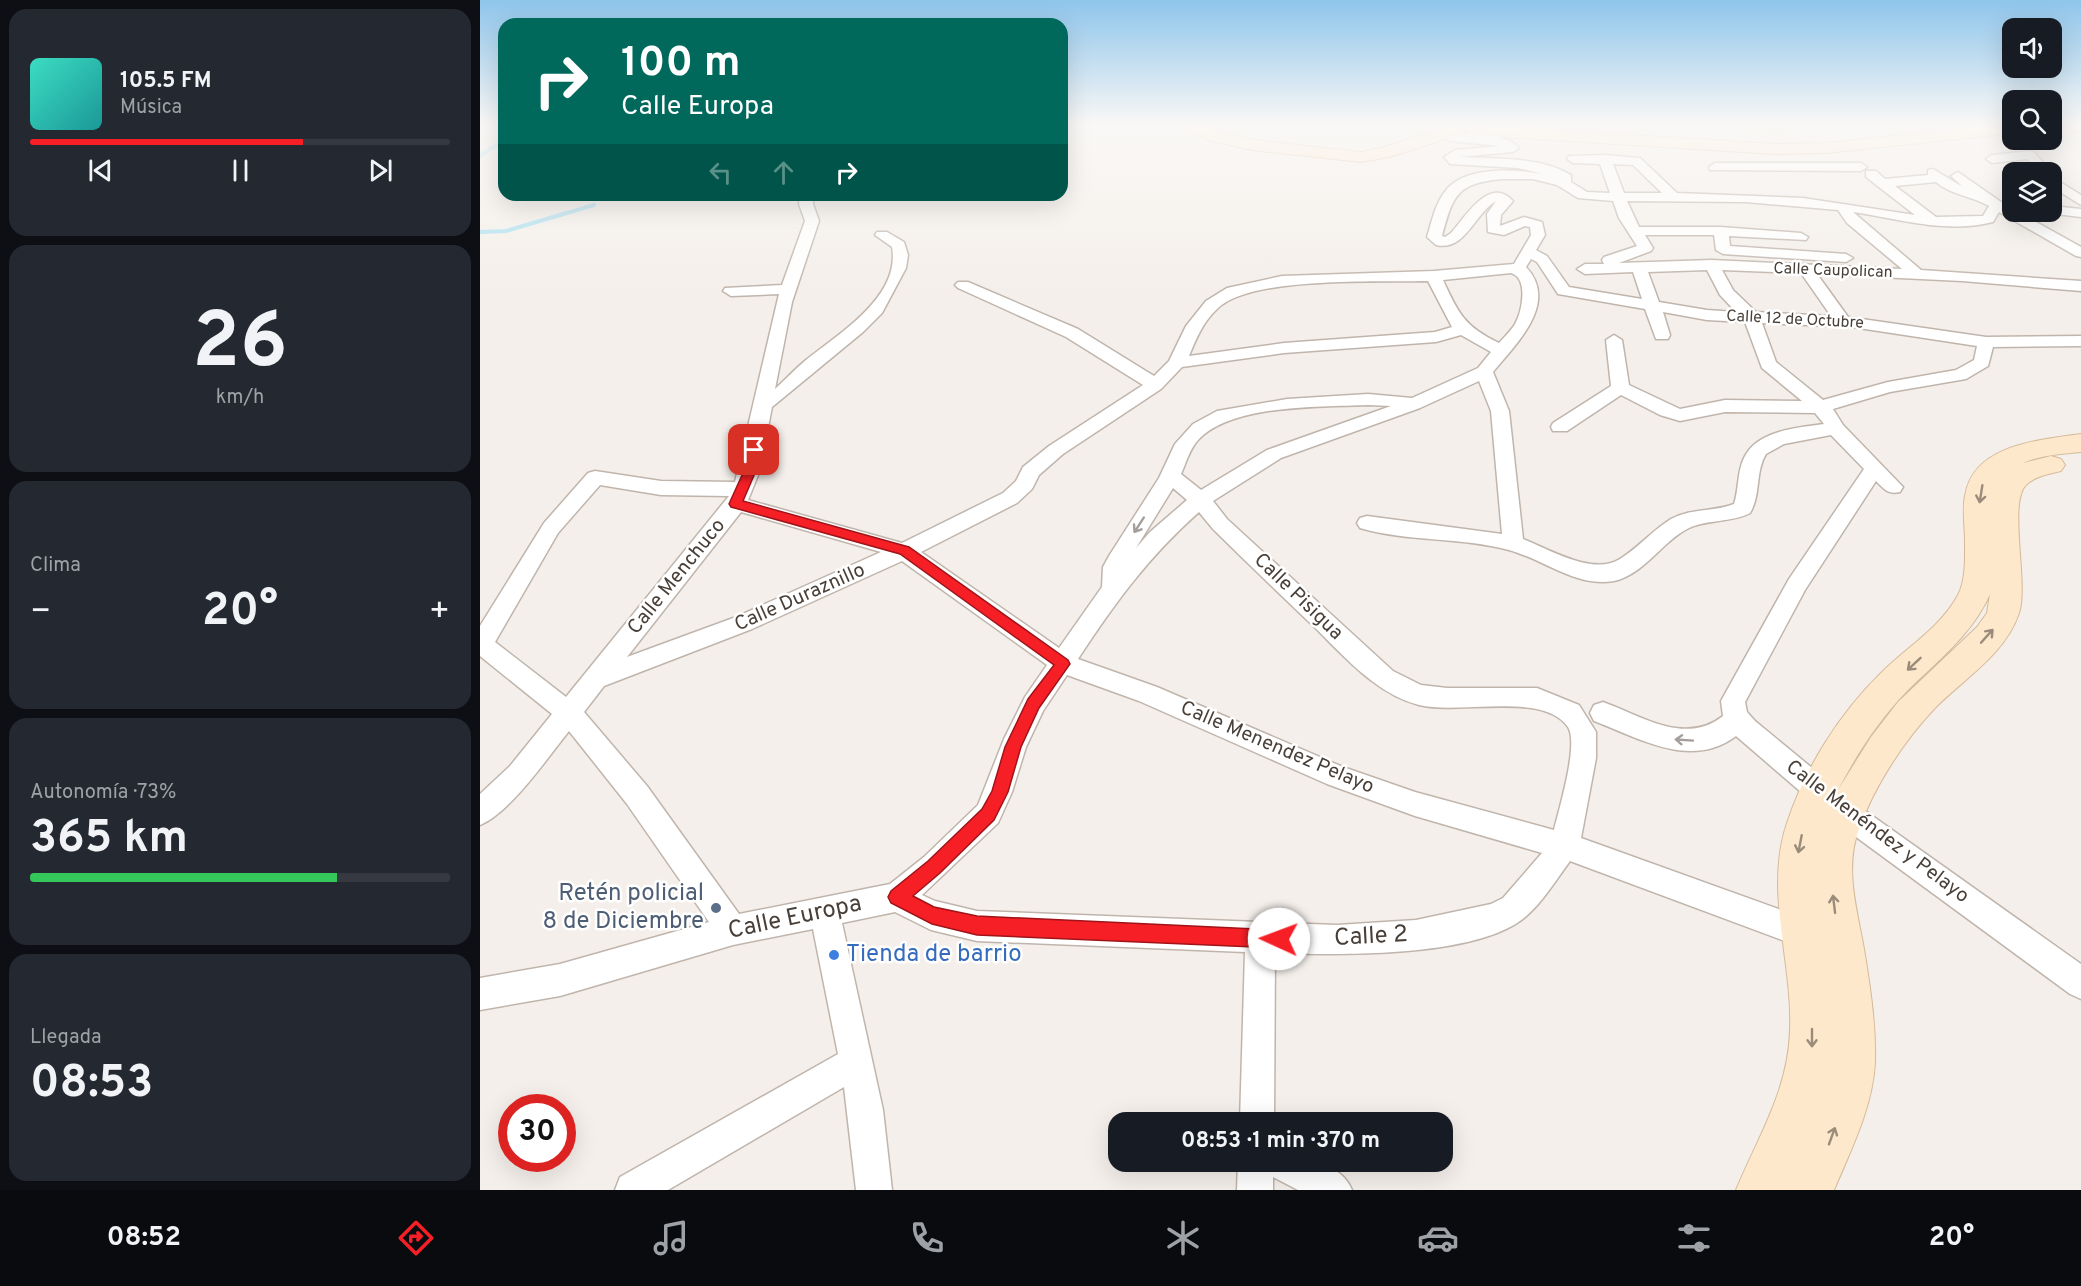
<!DOCTYPE html>
<html lang="es">
<meta charset="utf-8">
<style>
body{margin:0;font-family:Overpass,sans-serif;background:#242831;color:#f1f3f6;height:100vh;display:flex;flex-direction:column;font-size:22px;white-space:nowrap}
*{box-sizing:border-box;margin:0}
p{font-size:20px;color:#9ea1a6}
.icon{flex:none;width:33px;height:33px;fill:none;stroke:currentColor;stroke-width:2;stroke-linecap:round;stroke-linejoin:round}
.map{position:relative;flex:1;overflow:hidden}
.details{display:flex;flex-direction:column;gap:9px;padding:9px;background:#0d0f14;width:480px}
.details>*{flex:none}
.guide{position:absolute;left:18px;top:18px;width:570px;height:183px;border-radius:18px;box-shadow:0 6px 24px #0002;background:#00695c;color:#fff;overflow:hidden}
.buttons{position:absolute;left:1522px;top:18px;display:grid;gap:12px}
.buttons a{display:grid;place-items:center;width:60px;height:60px;border-radius:12px;background:#171b24;box-shadow:0 6px 24px #0002;font-size:30px}
.speed{position:absolute;left:18px;top:1094px;display:flex;gap:12px;font-size:30px;font-weight:700;text-align:center}
.speed>*{display:grid;place-content:center;width:78px;height:78px;border-radius:50%;background:#171b24;box-shadow:0 6px 24px #0002;line-height:1}
.speed .limit{border:9px solid #d22;background:#fff;color:#111}
.pin{position:absolute;display:grid;place-items:center;width:51px;height:51px;color:#fff;margin:-26px;border-radius:12px;box-shadow:0 3px 9px #0006}
.me{position:absolute;width:66px;margin:-33px;rotate:272deg;stroke-linejoin:round;filter:drop-shadow(0 0 4px #0008)}
.turn{display:flex;align-items:center;gap:21px;height:126px;padding:0 24px;font-size:27px}
.turn .icon{width:78px;height:78px;stroke-width:2.5}
.turn b{display:block;font-size:42px;line-height:51px}
.lanes{display:flex;align-items:center;height:57px;padding:0 24px;background:#0003;justify-content:center;gap:30px;direction:ltr}
.lanes .off{opacity:.35}
.big{font-size:45px;font-weight:700;line-height:1.1}
.details .card{flex:1;display:flex;flex-direction:column;justify-content:center;gap:9px;min-width:0;padding:0 21px;border-radius:18px;background:#242831}
.details .dial{align-items:center;gap:0}
.dial b{font-size:78px;line-height:1}
.song{display:flex;align-items:center;gap:18px}
.cover{width:72px;height:72px;border-radius:9px;background:linear-gradient(135deg,hsl(170 70% 55%),hsl(180 70% 35%))}
.played{height:6px;border-radius:3px;background:linear-gradient(90deg,#f61f26 65%,#363941 65%)}
.keys{display:flex;justify-content:space-around;direction:ltr}
.heat{display:flex;justify-content:space-between;align-items:center;font-size:33px;direction:ltr}
.charge{height:9px;border-radius:4px;background:linear-gradient(90deg,#34c759 73%,#363941 0)}
.trip{position:absolute;left:628px;top:1112px;width:345px;height:60px;border-radius:18px;background:#171b24;box-shadow:0 6px 24px #0002;font-weight:700;line-height:60px;text-align:center}
.tabs{display:flex;height:96px;justify-content:space-around;align-items:center;background:#090b0e;color:#9ea1a6}
.tabs .icon{width:42px;height:42px}
.tabs .current{color:#f61f26}
.tabs b{font-size:27px;color:#f1f3f6}
main{display:flex;flex:1;min-height:0}
.map>svg:first-child{display:block}
</style>
<main>
<section class="details">
<div class="card">
<div class="song"><i class="cover"></i><div><b>105.5 FM</b><p>Música</p></div></div>
<div class="played"></div>
<div class="keys"><svg class="icon" aria-label="previous" viewBox="0 0 24 24"><path d="M18 5L8 12l10 7zM5 5v14"/></svg><svg class="icon" aria-label="pause" viewBox="0 0 24 24"><path d="M8 5v14M16 5v14"/></svg><svg class="icon" aria-label="next" viewBox="0 0 24 24"><path d="M6 5l10 7-10 7zM19 5v14"/></svg></div>
</div>
<div class="card dial"><b>26</b><p>km/h</p></div>
<div class="card"><p>Clima</p>
<div class="heat"><a>−</a><b class="big">20°</b><a>+</a></div>
</div>
<div class="card"><p>Autonomía · 73%</p><b class="big">365 km</b><div class="charge"></div></div>
<div class="card"><p>Llegada</p><b class="big">08:53</b></div>
</section>
<div class="map">
<svg width="1601" height="1190" viewBox="0 0 1601 1190">
<rect width="100%" height="100%" fill="#f4efea"/>
<!-- green -->
<path fill="#dae8b4" d="M 1253,124 L 1304,124 L 1308,133 L 1254,128 Z"/>
<g fill="none" stroke-linecap="round" stroke-linejoin="round">
<!-- stream -->
<path stroke="#a8dff0" stroke-width="4" d="M 12,148 L 24,145
M 0,156 L 24,139
M 0,232 L 26,231 L 114,205"/>
<!-- street casing -->
<g stroke="#c0b5ac" stroke-width="3">
<path id="street" d="M 961,130 C 984,136 1022,129 1039,148 L 1033,152 L 979,157 C 1015,159 1059,156 1091,175 L 1091,182 L 1107,192 L 1130,193 L 1120,164 L 1093,163 L 1087,159 L 1089,156 L 1125,155 L 1160,158 L 1197,193 L 1323,198 L 1435,215 L 1386,177 L 1386,171 L 1396,171 L 1405,179 L 1448,175 L 1448,170 L 1453,169 L 1483,187 L 1471,176 L 1478,172 L 1521,202 L 1533,202 L 1533,212 L 1538,212 L 1601,247 L 1601,257 L 1596,256 L 1519,212 L 1513,222 C 1466,234 1420,219 1373,212 L 1441,270 L 1601,281 L 1601,291 L 1482,281 L 1337,274 L 1368,317 L 1506,337 L 1601,336 L 1601,346 L 1513,347 L 1508,366 L 1486,379 L 1410,392 L 1353,409 L 1363,425 L 1423,487 L 1420,492 C 1408,495 1404,489 1396,481 L 1325,590 L 1265,702 L 1267,712 L 1275,721 L 1377,805 L 1601,964 L 1601,999 L 1590,994 L 1357,823 L 1256,736 C 1211,770 1159,738 1114,721 L 1110,713 L 1114,705 L 1123,702 C 1162,716 1205,746 1243,716 L 1241,701 L 1309,579 L 1384,469 L 1351,435 L 1304,444 L 1286,454 C 1275,472 1281,495 1270,513 C 1251,523 1228,519 1209,528 C 1182,541 1165,574 1134,581 C 1097,588 1063,559 1029,550 C 981,537 928,542 880,528 L 877,523 L 880,518 L 887,516 L 1022,534 L 1011,411 L 999,381 L 940,408 L 801,458 L 733,501 L 747,519 L 913,671 L 941,685 L 967,688 L 1057,688 L 1099,705 L 1116,732 L 1116,758 L 1101,838 L 1340,924 L 1344,935 L 1340,946 L 1329,950 L 1090,861 C 1076,880 1062,903 1044,918 C 994,958 857,955 795,953 L 794,1122 L 760,1122 L 765,952 L 497,941 L 451,930 L 415,912 L 362,923 L 403,1110 L 412,1190 L 376,1190 L 364,1087 L 188,1190 L 135,1190 L 140,1177 L 358,1054 L 333,929 L 253,945 L 80,996 L 0,1010 L 0,978 L 80,964 L 229,922 L 147,804 L 89,731 C 68,757 30,813 0,825 L 0,794 L 30,766 L 72,714 L 0,656 L 0,626 L 64,523 L 108,473 L 115,471 L 181,481 L 255,482 L 299,294 L 251,296 L 243,291 L 245,288 L 302,285 L 325,221 L 319,204 L 320,195 L 334,195 L 333,204 L 339,221 L 312,302 L 295,389 C 306,379 315,369 326,360 C 358,334 421,297 412,247 L 395,235 L 397,232 L 407,232 L 424,242 L 428,255 L 426,268 L 402,313 L 383,332 L 292,407 L 279,473 L 268,500 L 422,543 L 523,493 L 536,481 L 543,467 L 569,446 L 663,385 L 586,337 L 478,288 L 475,285 L 478,282 L 488,282 L 598,329 L 674,376 L 689,361 L 706,326 L 726,301 L 747,288 L 802,276 L 954,271 L 1034,264 L 1051,235 L 1050,227 L 1045,226 L 1024,235 L 1008,232 L 1007,214 L 1016,201 C 995,213 985,252 956,245 L 947,237 C 952,221 955,203 967,189 C 988,164 1047,169 1075,177 L 1038,168 L 970,164 L 964,157 L 975,150 L 1020,146 L 970,141 L 955,134 ZM 1133,164 L 1153,165 L 1182,193 L 1144,193 ZM 1023,179 L 1053,179 L 1077,185 L 1098,198 L 1133,201 L 1139,218 L 1157,246 L 1124,257 L 1122,260 L 1124,264 L 1105,264 L 1097,269 L 1105,274 L 1153,272 L 1162,299 L 1089,287 L 1067,256 L 1056,250 L 1065,235 L 1062,222 L 1044,217 L 1020,226 L 1021,215 L 1033,201 C 1009,175 985,218 971,233 L 965,237 L 962,236 C 973,195 977,183 1023,179 ZM 1456,182 C 1473,196 1492,196 1509,206 L 1503,216 L 1456,217 L 1415,186 ZM 1147,201 L 1265,202 L 1358,210 L 1367,223 L 1422,269 L 1232,260 L 1139,263 L 1171,251 L 1173,248 L 1165,235 L 1234,235 L 1236,250 L 1243,254 L 1366,262 L 1373,258 L 1366,254 L 1250,246 L 1249,236 L 1326,240 L 1328,237 L 1321,233 L 1241,227 L 1159,227 ZM 1051,259 L 1057,262 L 1078,294 L 1165,309 L 1176,339 L 1188,339 L 1190,335 L 1183,312 L 1227,320 L 1265,322 L 1282,368 L 1322,401 L 1245,400 L 1200,409 L 1149,385 L 1142,340 L 1134,335 L 1126,340 L 1131,386 L 1073,423 L 1071,427 L 1073,431 L 1087,431 L 1141,395 L 1180,415 L 1200,421 L 1245,412 L 1335,413 L 1344,424 C 1317,428 1277,430 1264,458 C 1257,472 1259,489 1254,504 C 1234,512 1211,508 1191,519 C 1173,530 1158,548 1140,559 C 1113,576 1069,549 1043,539 L 1029,411 L 1013,372 C 1035,345 1080,303 1046,267 ZM 1227,270 L 1240,295 L 1256,312 L 1227,310 L 1179,302 L 1168,272 ZM 1242,270 L 1321,273 L 1351,316 L 1276,312 L 1253,290 ZM 1031,273 C 1049,278 1042,312 1035,324 C 1031,331 1024,337 1019,343 C 985,327 978,313 963,280 ZM 948,281 L 972,327 L 955,332 L 804,343 L 709,356 C 716,339 723,322 737,309 C 769,276 900,282 948,281 ZM 1282,323 L 1372,327 L 1497,346 L 1494,360 L 1476,370 L 1408,382 L 1343,400 L 1296,362 ZM 981,335 L 1011,352 L 998,368 L 932,398 L 888,394 L 807,399 L 737,411 L 713,424 L 695,444 L 679,478 L 629,556 L 623,567 L 622,587 L 579,648 L 441,552 L 537,503 L 552,489 L 559,475 L 583,454 L 681,389 L 702,367 L 804,353 L 956,342 ZM 888,405 L 911,406 L 787,450 L 721,490 L 701,474 C 706,463 709,450 718,440 C 752,404 841,407 888,405 ZM 120,485 L 181,495 L 249,496 L 86,697 L 15,642 L 78,533 ZM 693,488 L 707,500 L 670,532 L 656,548 ZM 261,512 L 401,552 L 256,617 L 147,657 ZM 719,512 L 733,529 C 764,560 796,590 828,621 C 861,652 893,693 939,705 C 978,715 1064,691 1088,727 C 1099,744 1079,809 1074,830 L 935,792 L 863,767 L 677,687 L 598,659 C 634,604 669,556 719,512 ZM 422,561 L 567,665 L 545,697 L 524,739 L 498,805 L 444,857 L 410,884 L 259,914 L 167,786 L 104,712 L 124,686 L 272,629 ZM 587,675 L 659,701 L 847,784 L 935,816 L 1062,853 L 1023,898 L 1011,904 L 936,920 L 857,925 L 497,911 L 455,901 L 442,895 L 518,823 L 532,792 L 546,747 L 563,711 Z
M 1550,151 L 1554,152 L 1571,172 L 1558,172 L 1547,159 L 1512,163 L 1506,159 L 1512,155 Z
M 1235,163 L 1381,163 L 1387,167 L 1381,171 L 1230,170 L 1229,167 Z
M 1572,177 L 1601,195 L 1601,205 L 1572,187 Z
M 1572,206 L 1601,209 L 1601,217 L 1567,213 L 1572,212 Z
M 758,1161 C 794,1161 855,1150 872,1190 L 818,1190 L 793,1177 L 793,1190 L 757,1190 Z"/>
</g>
<!-- secondary casing -->
<g stroke="#d3ba9a" stroke-width="2">
<path id="secondary" d="M 701,124 L 722,124 L 744,133 L 772,140 L 881,152 L 901,148 L 975,125 L 983,130 L 981,134 L 910,157 L 881,162 L 772,150 L 732,141 L 703,128 Z
M 1526,124 L 1533,124 L 1533,133 L 1347,153 L 1295,154 L 993,135 L 985,130 L 993,125 L 1295,144 L 1347,143 Z
M 1572,124 L 1601,124 L 1601,132 L 1572,132 Z
M 1601,434 L 1601,452 C 1582,454 1561,455 1543,463 L 1571,456 L 1581,459 L 1585,465 L 1581,471 C 1569,474 1556,476 1547,484 C 1527,501 1549,583 1539,613 C 1526,653 1485,678 1456,707 C 1425,739 1394,786 1379,829 C 1364,868 1377,909 1384,949 C 1390,986 1396,1024 1395,1062 C 1393,1106 1371,1150 1354,1190 L 1256,1190 C 1278,1137 1308,1091 1310,1031 C 1313,962 1284,891 1307,823 C 1325,768 1360,713 1401,673 C 1426,648 1461,627 1478,595 C 1486,580 1485,558 1485,541 C 1485,526 1482,510 1485,496 C 1493,444 1560,440 1601,434 ZM 1510,594 L 1507,613 L 1497,627 L 1418,702 L 1391,737 L 1358,790 C 1376,755 1399,720 1426,692 C 1457,661 1492,635 1510,594 Z"/>
</g>
<!-- street -->
<use href="#street" fill="#fff" fill-rule="evenodd"/>
<!-- secondary -->
<use href="#secondary" fill="#fee8cb" fill-rule="evenodd"/>
</g>
<!-- one-way arrows -->
<defs><path id="oneway-shaft" d="M-6 0H5M1.5-3L5.5 0L1.5 3" fill="none" stroke-width="1.6" stroke-linecap="round" stroke-linejoin="round" transform="scale(1.5)"/></defs>
<g stroke="#9a8b7a">
<use href="#oneway-shaft" transform="translate(1501 494) rotate(99)"/>
<use href="#oneway-shaft" transform="translate(1507 636) rotate(-48)"/>
<use href="#oneway-shaft" transform="translate(1434 664) rotate(137)"/>
<use href="#oneway-shaft" transform="translate(1320 844) rotate(101)"/>
<use href="#oneway-shaft" transform="translate(1354 904) rotate(-97)"/>
<use href="#oneway-shaft" transform="translate(1332 1038) rotate(90)"/>
<use href="#oneway-shaft" transform="translate(1352 1136) rotate(-70)"/>
</g>
<g stroke="#a49f9c">
<use href="#oneway-shaft" transform="translate(659 525) rotate(123)"/>
<use href="#oneway-shaft" transform="translate(1204 740) rotate(-176)"/>
</g>
<!-- sky -->
<linearGradient id="sky" x2="0" y2="1"><stop stop-color="#8ec5eb"/><stop offset="0.43" stop-color="#faf8f6"/><stop offset="1" stop-color="#faf8f6" stop-opacity="0"/></linearGradient>
<rect width="1601" height="290" fill="url(#sky)"/>
<!-- route -->
<path fill="#f61f26" stroke="#a01419" stroke-width="1.5" d="M 274,446 L 280,450 L 275,473 L 263,501 L 429,547 L 588,660 L 590,664 L 559,708 L 541,747 L 528,792 L 514,820 L 460,873 L 433,896 L 454,907 L 497,916 L 799,930 L 806,932 L 808,939 L 806,945 L 799,948 L 497,935 L 452,924 L 411,903 L 408,897 L 411,891 L 448,861 L 502,809 L 512,791 L 525,747 L 548,699 L 574,665 L 420,554 L 251,507 L 249,504 L 263,473 L 269,450 Z"/>
<!-- markers -->
<circle fill="#5c6f8a" stroke="#fff" stroke-width="2" cx="236" cy="908" r="6"/>
<circle fill="#3f7fe0" stroke="#fff" stroke-width="2" cx="354" cy="955" r="6"/>
<g text-anchor="middle" dominant-baseline="central" stroke-width="5" stroke-linejoin="round" paint-order="stroke">
<!-- far-street labels -->
<g font-size="16" fill="#483f38" stroke="#fff">
<text transform="translate(1353 271) rotate(2)">Calle Caupolican</text>
<text transform="translate(1315 320) rotate(3)">Calle 12 de Octubre</text>
</g>
<!-- street labels -->
<g font-size="20" fill="#483f38" stroke="#fff">
<text transform="translate(197 577) rotate(-51)">Calle Menchuco</text>
<text transform="translate(818 597) rotate(44)">Calle Pisigua</text>
<text transform="translate(320 598) rotate(-24)">Calle Duraznillo</text>
<text transform="translate(797 748) rotate(23)">Calle Menendez Pelayo</text>
<text transform="translate(1397 832) rotate(37)">Calle Menéndez y Pelayo</text>
</g>
<!-- near-service labels -->
<g font-size="24" fill="#4e5e75" stroke="#fff" text-anchor="end">
<text x="224" y="894">Retén policial<tspan x="224" dy="28">8 de Diciembre</tspan></text>
</g>
<!-- near-street labels -->
<g font-size="24" fill="#483f38" stroke="#fff">
<text transform="translate(315 918) rotate(-12)">Calle Europa</text>
<text transform="translate(891 937) rotate(-3)">Calle 2</text>
</g>
<!-- near-shop labels -->
<g font-size="24" fill="#366cbe" stroke="#fff" text-anchor="start">
<text x="366" y="955">Tienda de barrio</text>
</g>
</g>
</svg>
<div class="buttons">
<a><svg class="icon" aria-label="sound" viewBox="0 0 24 24"><path d="M4 9h4l5-4v14l-5-4H4zM17 9q2 3 0 6"/></svg></a>
<a><svg class="icon" aria-label="search" viewBox="0 0 24 24"><circle cx="10" cy="10" r="6"/><path d="M15 15l6 6"/></svg></a>
<a><svg class="icon" aria-label="layers" viewBox="0 0 24 24"><path d="M12 4l9 5-9 5-9-5zM3 14l9 5 9-5"/></svg></a>
</div>
<div class="speed"><div class="limit">30</div></div>
<div class="pin" style="left:274px;top:450px;background:#d93025"><svg class="icon" aria-label="arrive" viewBox="0 0 24 24"><path d="M6 21V4h12l-3 4 3 4H6"/></svg></div>
<svg class="me" style="left:799px;top:939px" viewBox="-20 -20 40 40"><circle r="19" fill="#fff"/><path d="M0-13L10 11 0 6-10 11z" fill="#f61f26"/></svg>
<div class="trip">08:53 · 1 min · 370 m</div>
<div class="guide">
<div class="turn"><svg class="icon" aria-label="right" viewBox="0 0 24 24"><path d="M7 20v-9h11M14 6l5 5-5 5"/></svg><div><b>100 m</b>Calle Europa</div></div>
<div class="lanes"><svg class="icon off" aria-label="left" viewBox="0 0 24 24"><path d="M17 20v-9H6M10 6l-5 5 5 5"/></svg><svg class="icon off" aria-label="ahead" viewBox="0 0 24 24"><path d="M12 20V5M6 11l6-6 6 6"/></svg><svg class="icon" aria-label="right" viewBox="0 0 24 24"><path d="M7 20v-9h11M14 6l5 5-5 5"/></svg></div>
</div>
</div>
</main>
<nav class="tabs">
<b>08:52</b>
<svg class="icon current" aria-label="directions" viewBox="0 0 24 24"><path d="M12 3l9 9-9 9-9-9zM9 14v-3h6M13 9l2 2-2 2"/></svg>
<svg class="icon" aria-label="music" viewBox="0 0 24 24"><path d="M9 18V5l10-2v13"/><circle cx="6" cy="18" r="3"/><circle cx="16" cy="16" r="3"/></svg>
<svg class="icon" aria-label="phone" viewBox="0 0 24 24"><path d="M5 4h4l2 5-3 2q2 4 5 5l2-3 5 2v4C11 20 4 13 5 4z"/></svg>
<svg class="icon" aria-label="climate" viewBox="0 0 24 24"><path d="M12 3v18M4 7l16 10M4 17L20 7"/></svg>
<svg class="icon" aria-label="car" viewBox="0 0 24 24"><path d="M5 17H2v-5l4-1 3-4h7l3 4 3 1v5h-3M9 17h6M6 11h13"/><circle cx="7" cy="17" r="2"/><circle cx="17" cy="17" r="2"/></svg>
<svg class="icon" aria-label="filters" viewBox="0 0 24 24"><path d="M4 7h16M4 17h16"/><circle cx="9" cy="7" r="2"/><circle cx="15" cy="17" r="2"/></svg>
<b>20°</b>
</nav>
